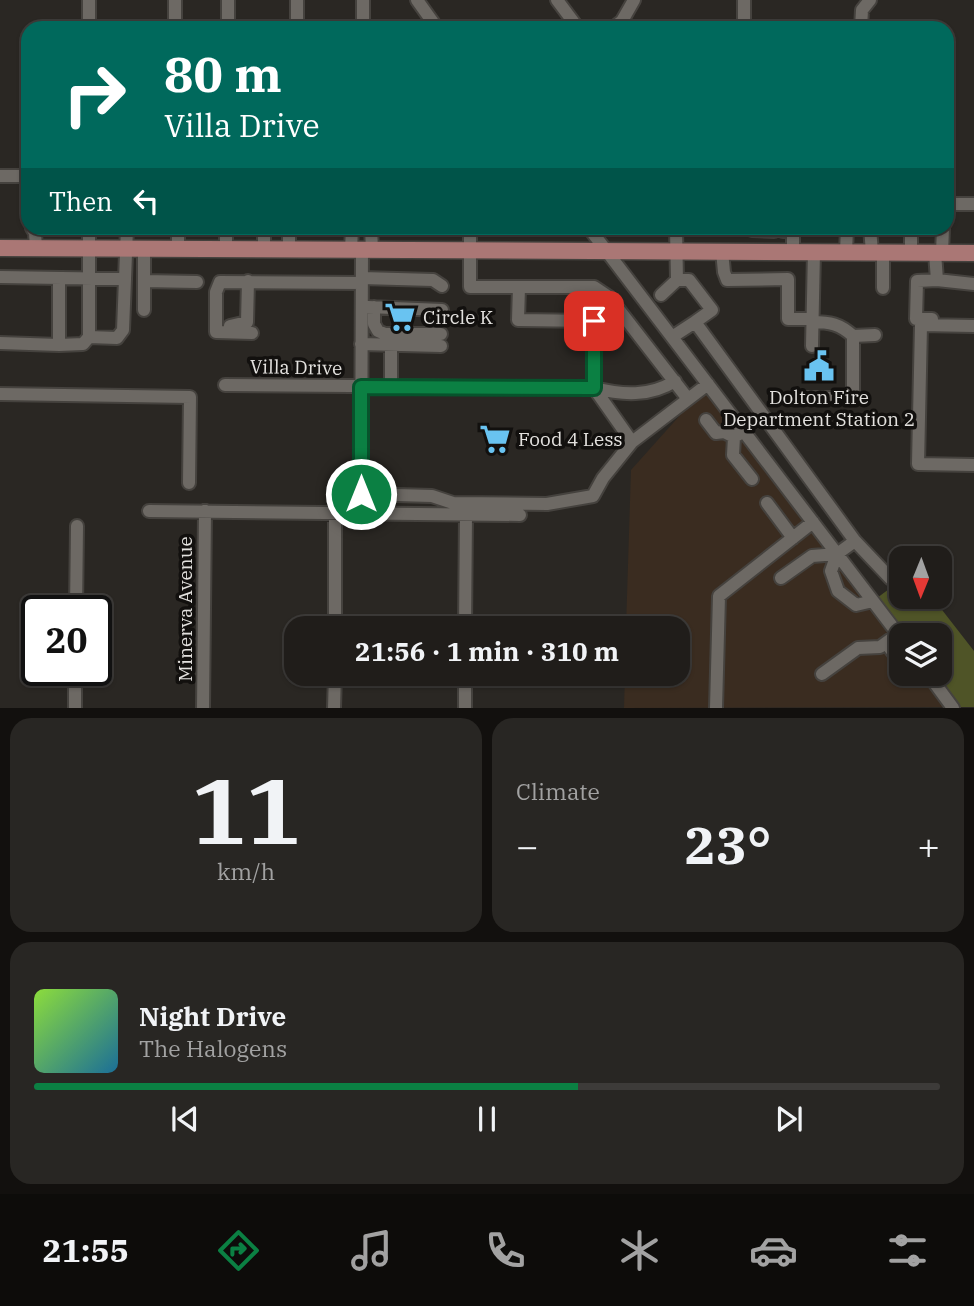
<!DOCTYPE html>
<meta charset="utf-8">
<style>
body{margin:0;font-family:"IBM Plex Serif",serif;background:#282623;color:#f1f3f6;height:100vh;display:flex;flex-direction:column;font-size:26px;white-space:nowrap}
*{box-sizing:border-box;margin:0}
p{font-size:23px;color:#a2a2a2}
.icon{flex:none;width:38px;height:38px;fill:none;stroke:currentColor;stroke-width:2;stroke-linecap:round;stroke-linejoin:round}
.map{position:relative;height:708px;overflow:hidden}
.side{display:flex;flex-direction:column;gap:10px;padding:10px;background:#12100e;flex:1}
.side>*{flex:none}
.top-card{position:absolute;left:21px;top:21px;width:933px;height:214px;border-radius:21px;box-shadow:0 2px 5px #0004,0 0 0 2px #3d3b39;background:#00695c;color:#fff;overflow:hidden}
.needle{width:46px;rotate:181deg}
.tools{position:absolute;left:889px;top:546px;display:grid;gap:14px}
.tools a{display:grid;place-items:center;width:63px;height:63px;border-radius:14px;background:#201d1a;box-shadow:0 2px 5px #0004,0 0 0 2px #3d3b39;font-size:35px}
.speed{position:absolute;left:21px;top:595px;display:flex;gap:14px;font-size:35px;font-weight:700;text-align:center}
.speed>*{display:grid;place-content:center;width:91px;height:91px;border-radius:50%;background:#201d1a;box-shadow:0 2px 5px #0004,0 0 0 2px #3d3b39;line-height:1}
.speed .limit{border:4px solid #111;border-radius:10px;background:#fff;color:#111}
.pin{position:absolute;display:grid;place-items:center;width:60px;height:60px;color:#fff;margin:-30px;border-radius:14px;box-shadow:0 4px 10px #0006}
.me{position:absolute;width:77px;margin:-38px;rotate:0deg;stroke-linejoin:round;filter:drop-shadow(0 0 5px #0008)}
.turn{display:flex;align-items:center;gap:24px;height:147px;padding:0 28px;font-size:32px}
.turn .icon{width:91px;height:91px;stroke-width:2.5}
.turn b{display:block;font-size:49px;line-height:60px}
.then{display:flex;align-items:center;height:66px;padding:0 28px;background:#0003;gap:14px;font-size:26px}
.big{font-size:52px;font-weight:700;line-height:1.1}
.side .card{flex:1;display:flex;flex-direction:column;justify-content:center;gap:10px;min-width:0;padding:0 24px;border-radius:21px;background:#282623}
.side .dial{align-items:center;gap:0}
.dial b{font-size:91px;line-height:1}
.song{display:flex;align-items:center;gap:21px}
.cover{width:84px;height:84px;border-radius:10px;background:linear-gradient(135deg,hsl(90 70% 55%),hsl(200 70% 35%))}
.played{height:7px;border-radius:4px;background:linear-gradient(90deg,#0b8043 60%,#3d3b39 60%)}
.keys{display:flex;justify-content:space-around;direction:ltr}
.heat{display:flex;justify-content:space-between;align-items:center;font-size:38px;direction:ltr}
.side .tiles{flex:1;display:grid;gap:10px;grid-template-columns:1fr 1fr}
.card:last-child{grid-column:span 2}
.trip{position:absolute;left:284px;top:616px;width:406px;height:70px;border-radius:21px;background:#201d1a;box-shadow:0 2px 5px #0004,0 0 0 2px #3d3b39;font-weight:700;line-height:70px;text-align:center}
.menu{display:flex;height:112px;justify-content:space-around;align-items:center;background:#0d0c0a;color:#a2a2a2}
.menu .icon{width:49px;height:49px}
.menu .selected{color:#0b8043}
.menu b{font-size:32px;color:#f1f3f6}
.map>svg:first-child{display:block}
</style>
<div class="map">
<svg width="974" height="708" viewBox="0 0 974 708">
<rect width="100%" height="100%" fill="#2a2723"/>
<!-- industrial -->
<path fill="#3a2c20" d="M 708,384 L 901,639 L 901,674 L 927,674 L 953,707 L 624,708 L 625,674 L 677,674 L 677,628 L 626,628 L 631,470 Z"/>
<!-- green -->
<path fill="#4f5427" d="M 901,580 L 901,597 L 932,597 L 974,651 L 974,707 L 954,707 L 928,674 L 940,674 L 940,635 L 901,635 L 873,601 Z"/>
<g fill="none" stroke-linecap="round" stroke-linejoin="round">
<!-- minor casing -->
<g stroke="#45423e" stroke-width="16">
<path id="minor" d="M 175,0 L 175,25
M 363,0 L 363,28
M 417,0 L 437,28
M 557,0 L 578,28
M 89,28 L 89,0
M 228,28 L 228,0
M 297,28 L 297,0
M 613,28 L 622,21 L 634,0
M 744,28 L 744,0
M 861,28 L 862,10 L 870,0
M 0,176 L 28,176
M 947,204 L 974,204
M 32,228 L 35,233 L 36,248
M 89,228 L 89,337
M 178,228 L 178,249
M 289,228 L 289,249
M 371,228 L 372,250
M 470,228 L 470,287 L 594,287 L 594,388
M 589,228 L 901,638
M 676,228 L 677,280 L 689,280 L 712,310 L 695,322
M 783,228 L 783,231 L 793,231 L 793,251
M 870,228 L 872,252
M 752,230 L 774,231 L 774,228
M 144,249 L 144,310
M 226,249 L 226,228
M 264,249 L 264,228
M 351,250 L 352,228
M 362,250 L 361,494 L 432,496 L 453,503 L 547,504 L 593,496 L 603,478 L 632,442
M 722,251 L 724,272 L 727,280 L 788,279 L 788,319 L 812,319
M 846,252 L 847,228
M 883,252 L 883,288
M 911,252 L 911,228
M 935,253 L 937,280
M 942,253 L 943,228
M 0,277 L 124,279
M 362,278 L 433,280 L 442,286
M 144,281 L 197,282
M 519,287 L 518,320 L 594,321
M 594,287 L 609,297 L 688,399
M 661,295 L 677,280
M 368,307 L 442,310
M 374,307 L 374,324 L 378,331 L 385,334 L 441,334
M 932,319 L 916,319 L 917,281 L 937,280 L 974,284
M 230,326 L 247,322 L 248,281
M 974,326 L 921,325 L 918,464 L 974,465
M 252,333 L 216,332 L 216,292 L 220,282 L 362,283
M 853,336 L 875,335
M 672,337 L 695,322 L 855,541 L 837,554 L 812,556 L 781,578
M 0,343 L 59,345 L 59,278
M 361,344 L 441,346
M 59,345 L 83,344 L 89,337 L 117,338 L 123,330 L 127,228
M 812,346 L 814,251
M 225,385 L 594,388 C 622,395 650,397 675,381
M 391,387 L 391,345
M 594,388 L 632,442 L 708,384
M 0,394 L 190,397 L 189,483
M 806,398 L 848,398 L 853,394 L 853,336 C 840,324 830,322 812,322
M 706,420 L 716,433 L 724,432 L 734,437
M 744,431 L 734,437 L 733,455 L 752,479
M 767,503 L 793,538
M 149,511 L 520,515
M 855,541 L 891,579
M 837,554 L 831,571 L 838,591 L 856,605 L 873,601
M 76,611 L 77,526
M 335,628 L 335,512
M 465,628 L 466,514
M 886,643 L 901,663
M 75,670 L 75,708
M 822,674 L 858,648 L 880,647 L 898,634
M 928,674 L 953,708
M 203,708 L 205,511
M 334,708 L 335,674
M 465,708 L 465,674
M 716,708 L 719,596 L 813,522"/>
</g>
<!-- major casing -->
<g stroke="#45423e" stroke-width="19">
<path id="major" d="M 0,248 L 974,253"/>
</g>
<!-- minor -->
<use href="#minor" stroke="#6d6964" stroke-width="12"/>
<!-- major -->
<use href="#major" stroke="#aa7775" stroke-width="16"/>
</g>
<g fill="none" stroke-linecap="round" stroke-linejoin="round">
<!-- route casing -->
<g stroke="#07532c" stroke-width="18">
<path id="route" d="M 361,494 L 361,387 L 594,388 L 594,321"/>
</g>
<!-- route -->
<use href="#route" stroke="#0b8043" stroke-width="12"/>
</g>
<!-- icons -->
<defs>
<g id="supermarket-bare" transform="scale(2.415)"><path d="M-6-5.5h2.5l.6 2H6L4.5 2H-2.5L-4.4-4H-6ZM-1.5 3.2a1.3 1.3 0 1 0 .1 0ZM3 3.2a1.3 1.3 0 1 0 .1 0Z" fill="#69c3f1" stroke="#12100e" stroke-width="2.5" paint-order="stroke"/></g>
<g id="civic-bare" transform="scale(2.415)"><path d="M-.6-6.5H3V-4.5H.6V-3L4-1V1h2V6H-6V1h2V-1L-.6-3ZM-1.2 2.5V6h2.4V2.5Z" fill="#69c3f1" stroke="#12100e" stroke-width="2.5" paint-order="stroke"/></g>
</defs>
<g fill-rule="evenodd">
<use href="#supermarket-bare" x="400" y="317"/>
<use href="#civic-bare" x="819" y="366"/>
<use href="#supermarket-bare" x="495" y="439"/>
</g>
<g text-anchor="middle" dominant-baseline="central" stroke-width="7" stroke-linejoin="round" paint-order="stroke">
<!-- poi labels -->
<g font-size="19" fill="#e3e1de" stroke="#12100e" text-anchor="start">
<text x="423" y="317">Circle K</text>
<text x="819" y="397" text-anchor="middle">Dolton Fire<tspan x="819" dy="22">Department Station 2</tspan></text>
<text x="518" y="439">Food 4 Less</text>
</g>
<!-- street labels -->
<g font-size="19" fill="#e3e1de" stroke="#12100e">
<text transform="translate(296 367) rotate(1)">Villa Drive</text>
<text transform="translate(185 609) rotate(-90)">Minerva Avenue</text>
</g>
</g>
</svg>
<div class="tools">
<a><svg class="needle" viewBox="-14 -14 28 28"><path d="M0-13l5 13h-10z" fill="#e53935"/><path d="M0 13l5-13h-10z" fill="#a2a2a2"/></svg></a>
<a><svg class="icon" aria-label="layers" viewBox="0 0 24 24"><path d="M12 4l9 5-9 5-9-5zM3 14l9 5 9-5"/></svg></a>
</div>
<div class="speed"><div class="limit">20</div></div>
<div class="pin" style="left:594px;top:321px;background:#d93025"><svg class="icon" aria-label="arrive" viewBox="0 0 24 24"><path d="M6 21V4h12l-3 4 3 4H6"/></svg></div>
<svg class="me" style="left:361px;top:494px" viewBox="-20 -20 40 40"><circle r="17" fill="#0b8043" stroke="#fff" stroke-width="3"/><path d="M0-11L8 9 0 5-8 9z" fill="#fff"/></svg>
<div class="trip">21:56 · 1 min · 310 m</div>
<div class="top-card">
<div class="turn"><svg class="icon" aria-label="right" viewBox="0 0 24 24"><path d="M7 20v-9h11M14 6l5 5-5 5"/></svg><div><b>80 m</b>Villa Drive</div></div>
<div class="then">Then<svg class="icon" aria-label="left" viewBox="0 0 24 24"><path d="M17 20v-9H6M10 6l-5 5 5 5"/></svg></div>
</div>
</div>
<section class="side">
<div class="tiles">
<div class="card dial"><b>11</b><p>km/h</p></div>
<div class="card"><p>Climate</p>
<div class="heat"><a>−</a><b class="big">23°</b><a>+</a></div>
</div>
<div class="card">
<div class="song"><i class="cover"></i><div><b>Night Drive</b><p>The Halogens</p></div></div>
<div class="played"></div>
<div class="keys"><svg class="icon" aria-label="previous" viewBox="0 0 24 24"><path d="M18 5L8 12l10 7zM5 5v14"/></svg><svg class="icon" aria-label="pause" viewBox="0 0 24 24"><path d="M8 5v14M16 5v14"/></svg><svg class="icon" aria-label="next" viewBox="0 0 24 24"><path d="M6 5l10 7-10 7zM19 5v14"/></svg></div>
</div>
</div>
</section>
<nav class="menu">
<b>21:55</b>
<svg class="icon selected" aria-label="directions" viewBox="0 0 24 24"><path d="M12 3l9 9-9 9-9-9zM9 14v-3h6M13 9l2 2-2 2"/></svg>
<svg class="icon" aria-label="music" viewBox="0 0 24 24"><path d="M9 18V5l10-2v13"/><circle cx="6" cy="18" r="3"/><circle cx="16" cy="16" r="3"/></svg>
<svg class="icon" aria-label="phone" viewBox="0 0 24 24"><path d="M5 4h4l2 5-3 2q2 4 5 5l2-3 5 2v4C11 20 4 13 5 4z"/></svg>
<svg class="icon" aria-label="climate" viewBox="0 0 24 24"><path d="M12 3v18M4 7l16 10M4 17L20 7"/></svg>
<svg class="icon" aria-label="car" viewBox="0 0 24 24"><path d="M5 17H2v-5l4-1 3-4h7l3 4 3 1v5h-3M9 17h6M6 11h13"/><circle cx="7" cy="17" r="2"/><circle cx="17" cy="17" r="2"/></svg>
<svg class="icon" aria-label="filters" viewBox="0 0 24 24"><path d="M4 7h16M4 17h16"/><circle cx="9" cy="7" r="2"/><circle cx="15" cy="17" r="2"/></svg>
</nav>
